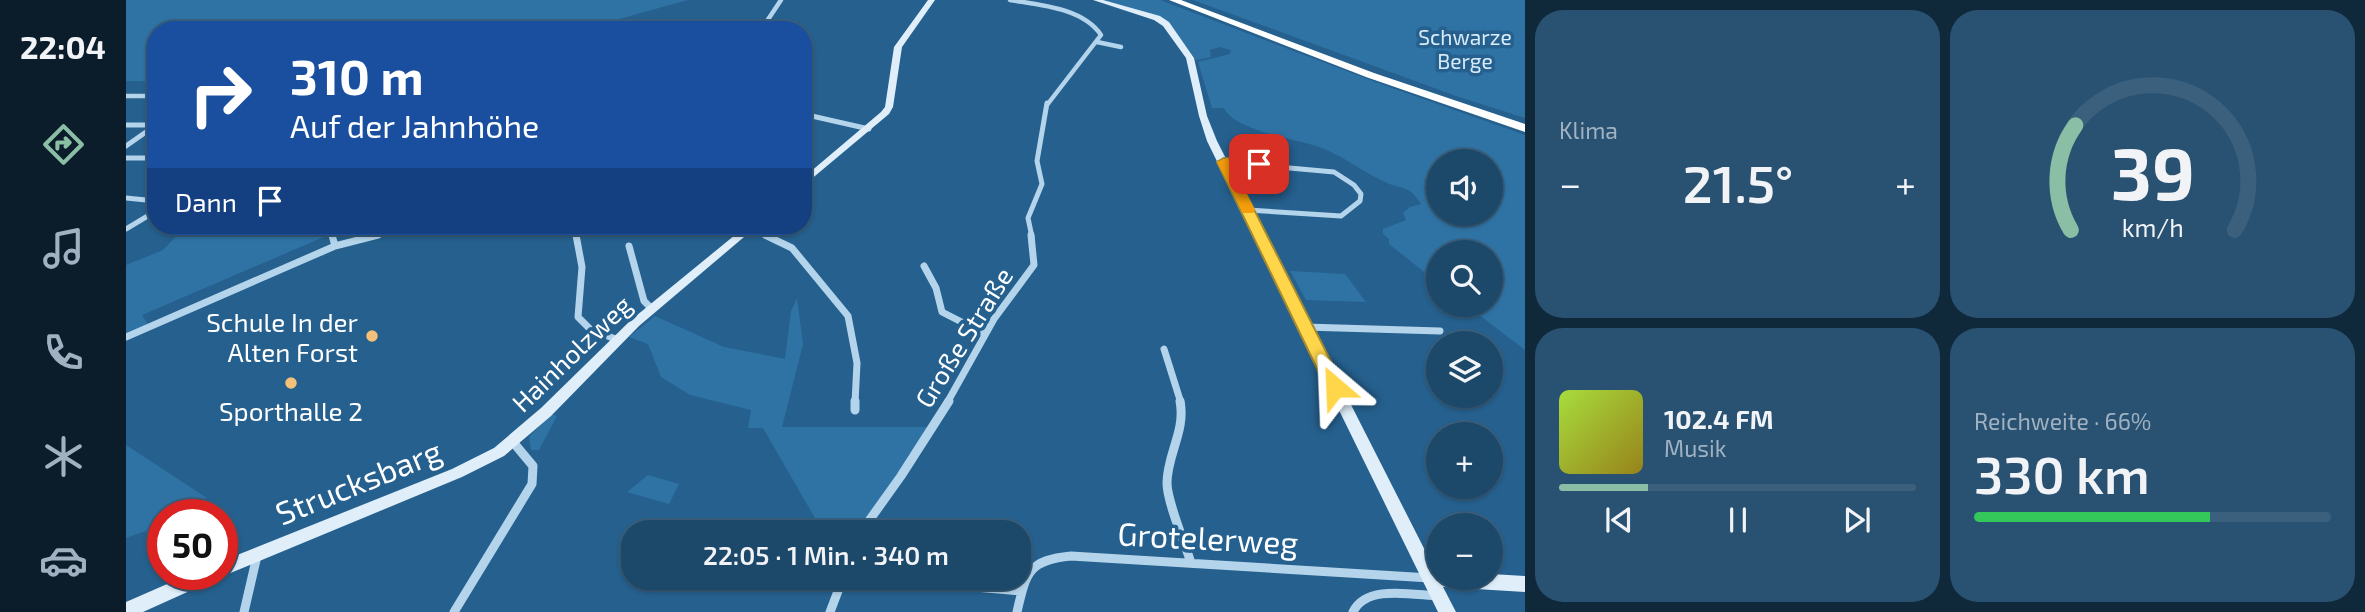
<!DOCTYPE html>
<html lang="de">
<meta charset="utf-8">
<style>
body{margin:0;font-family:"Exo 2",sans-serif;background:#295272;color:#f1f3f6;height:100vh;display:flex;flex-direction:column;font-size:26px;white-space:nowrap}
*{box-sizing:border-box;margin:0}
p{font-size:23px;color:#a0b2c1}
.icon{flex:none;width:38px;height:38px;fill:none;stroke:currentColor;stroke-width:2;stroke-linecap:round;stroke-linejoin:round}
.map{position:relative;flex:1;overflow:hidden}
.panel{display:flex;flex-direction:column;gap:10px;padding:10px;background:#0f283a;width:840px}
.panel>*{flex:none}
.banner{position:absolute;left:21px;top:21px;width:665px;height:214px;border-radius:28px;box-shadow:0 2px 5px #0004,0 0 0 2px #3a607e;background:#1a4fa0;color:#fff;overflow:hidden}
.tools{position:absolute;left:1300px;top:149px;display:grid;gap:14px}
.tools a{display:grid;place-items:center;width:77px;height:77px;border-radius:50%;background:#1c486a;box-shadow:0 2px 5px #0004,0 0 0 2px #3a607e;font-size:35px}
.speed{position:absolute;left:21px;top:499px;display:flex;gap:14px;font-size:35px;font-weight:700;text-align:center}
.speed>*{display:grid;place-content:center;width:91px;height:91px;border-radius:50%;background:#1c486a;box-shadow:0 2px 5px #0004,0 0 0 2px #3a607e;line-height:1}
.speed .limit{border:10px solid #d22;background:#fff;color:#111}
.pin{position:absolute;display:grid;place-items:center;width:60px;height:60px;color:#fff;margin:-30px;border-radius:14px;box-shadow:0 4px 10px #0006}
.me{position:absolute;width:77px;margin:-38px;rotate:334deg;stroke-linejoin:round;filter:drop-shadow(0 0 5px #0008)}
.turn{display:flex;align-items:center;gap:24px;height:147px;padding:0 28px;font-size:32px}
.turn .icon{width:91px;height:91px;stroke-width:2.5}
.turn b{display:block;font-size:49px;line-height:60px}
.then{display:flex;align-items:center;height:66px;padding:0 28px;background:#0003;gap:14px;font-size:26px}
.big{font-size:52px;font-weight:600;line-height:1.1}
.panel .widget{flex:1;display:flex;flex-direction:column;justify-content:center;gap:10px;min-width:0;padding:0 24px;border-radius:28px;background:#295272}
.panel .dial{align-items:center;gap:0}
.dial svg{height:182px;overflow:visible;fill:none;stroke:#3a607e;stroke-width:7;stroke-linecap:round;text-anchor:middle}
.dial text{fill:#f1f3f6;stroke:none}
.song{display:flex;align-items:center;gap:21px}
.cover{width:84px;height:84px;border-radius:10px;background:linear-gradient(135deg,hsl(80 70% 55%),hsl(50 70% 35%))}
.played{height:7px;border-radius:4px;background:linear-gradient(90deg,#8abfa5 25%,#3a607e 25%)}
.keys{display:flex;justify-content:space-around;direction:ltr}
.heat{display:flex;justify-content:space-between;align-items:center;font-size:38px;direction:ltr}
.charge{height:10px;border-radius:5px;background:linear-gradient(90deg,#34c759 66%,#3a607e 0)}
.panel .tiles{flex:1;display:grid;gap:10px;grid-template-columns:repeat(2,1fr)}
.trip{position:absolute;left:495px;top:520px;width:410px;height:70px;border-radius:28px;background:#1c486a;box-shadow:0 2px 5px #0004,0 0 0 2px #3a607e;font-weight:600;line-height:70px;text-align:center}
main{display:flex;flex:1;min-height:0}
.dock{display:flex;flex-direction:column;width:126px;justify-content:space-around;align-items:center;background:#0b1d2a;color:#a0b2c1}
.dock .icon{width:49px;height:49px}
.dock .current{color:#8abfa5}
.dock b{font-size:32px;color:#f1f3f6}
.map>svg:first-child{display:block}
</style>
<main>
<nav class="dock">
<b>22:04</b>
<svg class="icon current" aria-label="directions" viewBox="0 0 24 24"><path d="M12 3l9 9-9 9-9-9zM9 14v-3h6M13 9l2 2-2 2"/></svg>
<svg class="icon" aria-label="music" viewBox="0 0 24 24"><path d="M9 18V5l10-2v13"/><circle cx="6" cy="18" r="3"/><circle cx="16" cy="16" r="3"/></svg>
<svg class="icon" aria-label="phone" viewBox="0 0 24 24"><path d="M5 4h4l2 5-3 2q2 4 5 5l2-3 5 2v4C11 20 4 13 5 4z"/></svg>
<svg class="icon" aria-label="climate" viewBox="0 0 24 24"><path d="M12 3v18M4 7l16 10M4 17L20 7"/></svg>
<svg class="icon" aria-label="car" viewBox="0 0 24 24"><path d="M5 17H2v-5l4-1 3-4h7l3 4 3 1v5h-3M9 17h6M6 11h13"/><circle cx="7" cy="17" r="2"/><circle cx="17" cy="17" r="2"/></svg>
</nav>
<div class="map">
<svg width="1399" height="612" viewBox="0 0 1399 612">
<rect width="100%" height="100%" fill="#25608e"/>
<!-- green -->
<path fill="#2f73a5" fill-rule="evenodd" d="M 0,0 L 562,0 L 453,30 L 30,30 L 30,81 L 0,81 Z
M 975,0 L 1034,0 L 1252,83 L 1399,135 L 1399,350 L 1340,305 L 1365,304 L 1365,252 L 1312,252 L 1312,283 L 1263,244 L 1263,239 L 1257,234 L 1257,229 L 1280,220 L 1277,213 L 1284,207 L 1295,204 C 1281,182 1275,191 1255,180 C 1232,169 1212,152 1187,145 C 1165,138 1108,130 1098,108 L 1086,108 L 1072,62 L 1104,54 L 1105,50 L 1094,47 L 1084,50 L 1085,57 L 1070,60 L 1045,26 ZM 1312,161 L 1365,161 L 1365,214 L 1312,214 Z
M 1067,0 L 1399,0 L 1399,118 L 1330,96 Z
M 60,226 L 203,226 L 200,236 L 16,315 L 22,324 L 0,334 L 0,265 L 37,250 Z
M 1164,271 L 1219,274 L 1240,302 L 1180,300 Z
M 671,298 L 677,344 L 656,427 L 805,427 L 735,532 L 697,532 L 637,428 L 622,428 L 625,410 L 564,395 L 535,377 L 522,344 L 503,337 L 529,316 L 598,347 L 659,359 L 665,311 Z
M 425,414 L 431,416 L 413,450 L 405,450 L 403,437 Z
M 0,445 L 81,498 L 60,514 L 37,514 L 37,525 L 0,538 Z
M 522,475 L 553,484 L 543,504 L 501,492 Z"/>
<g fill="none" stroke-linecap="round" stroke-linejoin="round">
<!-- street-far3 -->
<path stroke="#b4d4eb" stroke-width="4.5" d="M 884,0 C 914,5 957,8 975,35 L 921,105
M 553,30 L 558,24 L 639,24
M 635,30 L 655,0
M 971,42 L 995,47
M 0,96 L 30,96"/>
<!-- street-far2 -->
<path stroke="#b4d4eb" stroke-width="5" d="M 677,114 L 743,129
M 0,125 L 30,125
M 0,146 L 30,125
M 0,158 L 30,158
M 1098,162 L 1208,172 L 1228,185 L 1235,194 L 1234,201 L 1215,216 L 1122,210
M 0,198 L 30,201
M 448,226 L 450,237
M 624,228 L 642,237
M 0,229 L 30,211
M 206,237 L 208,226
M 245,237 L 286,226
M 906,237 L 902,218 L 916,184 L 911,161 L 921,103"/>
<!-- street-far1 -->
<path stroke="#b4d4eb" stroke-width="7" d="M 206,235 L 209,246
M 450,235 L 456,267 L 452,317 L 464,329 L 492,340
M 639,235 L 666,248 L 722,316 L 731,363 L 729,403
M 503,246 L 518,301 L 526,309
M 798,266 L 810,288 L 816,312 L 859,334
M 1179,327 L 1314,331
M 0,337 L 209,246 L 252,235
M 1038,349 L 1055,403
M 821,403 L 868,319 L 908,265 L 905,235"/>
<!-- street -->
<path stroke="#b4d4eb" stroke-width="9" d="M 1054,401 C 1060,431 1041,454 1041,483 C 1041,502 1059,543 1065,563
M 729,410 L 729,401
M 735,532 L 775,476 L 823,401
M 814,584 L 896,591
M 118,612 L 131,556
M 328,612 L 406,484 L 407,466 L 387,442
M 704,612 L 717,578
M 891,612 C 900,573 902,560 945,556 L 1304,578
M 1227,612 C 1240,584 1287,595 1313,596"/>
<!-- secondary -->
<path fill="#dfeef9" fill-rule="evenodd" d="M 802,0 L 809,0 L 776,47 L 767,107 L 763,114 L 677,186 L 677,178 L 755,112 L 759,107 L 768,47 Z
M 967,0 L 977,0 L 1034,16 L 1043,22 L 1068,58 L 1081,116 L 1091,141 L 1309,570 L 1312,571 L 1312,578 L 1365,578 L 1365,574 L 1399,576 L 1399,592 L 1317,587 L 1330,612 L 1312,612 L 1081,141 L 1073,116 L 1060,58 L 1037,26 L 1028,20 Z
M 620,226 L 631,226 L 513,326 L 425,416 L 378,456 L 336,477 L 102,574 L 96,577 L 90,575 L 88,580 L 17,612 L 0,612 L 0,602 L 64,574 L 96,574 L 96,561 L 326,469 L 368,448 L 415,408 L 505,320 Z"/>
<!-- highway -->
<path fill="#fff" fill-rule="evenodd" d="M 1043,0 L 1055,0 L 1248,73 L 1399,124 L 1399,132 L 1240,77 Z"/>
</g>
<!-- route -->
<path fill="#ffd54a" stroke="#a68a30" stroke-width="2" d="M 1098,158 L 1133,160 L 1139,164 L 1133,168 L 1106,166 L 1218,387 L 1215,392 L 1202,392 L 1200,387 L 1091,162 Z"/>
<!-- slow -->
<path fill="#f59e0b" d="M 1101,158 L 1107,162 L 1106,165 L 1129,210 L 1127,213 L 1117,213 L 1091,162 Z"/>
<!-- markers -->
<g fill="#f5c178" stroke="#25608e" stroke-width="2.5">
<circle cx="246" cy="336" r="7"/>
<circle cx="165" cy="383" r="7"/>
</g>
<g text-anchor="middle" dominant-baseline="central" stroke-width="7" stroke-linejoin="round" paint-order="stroke">
<!-- far-park labels -->
<g font-size="21" fill="#d9ebf8" stroke="#25608e">
<text x="1339" y="36">Schwarze<tspan x="1339" dy="24">Berge</tspan></text>
</g>
<!-- poi labels -->
<g font-size="26" fill="#fff" stroke="#25608e" text-anchor="end">
<text x="232" y="321">Schule In der<tspan x="232" dy="30">Alten Forst</tspan></text>
<text x="165" y="410" text-anchor="middle">Sporthalle 2</text>
</g>
<!-- street labels -->
<g font-size="26" fill="#fff" stroke="#25608e">
<text transform="translate(837 337) rotate(-58)">Große Straße</text>
<text transform="translate(445 353) rotate(-44)">Hainholzweg</text>
</g>
<!-- near-street labels -->
<g font-size="32" fill="#fff" stroke="#25608e">
<text transform="translate(232 481) rotate(-22)">Strucksbarg</text>
<text transform="translate(1082 537) rotate(3)">Grotelerweg</text>
</g>
</g>
</svg>
<div class="tools">
<a><svg class="icon" aria-label="sound" viewBox="0 0 24 24"><path d="M4 9h4l5-4v14l-5-4H4zM17 9q2 3 0 6"/></svg></a>
<a><svg class="icon" aria-label="search" viewBox="0 0 24 24"><circle cx="10" cy="10" r="6"/><path d="M15 15l6 6"/></svg></a>
<a><svg class="icon" aria-label="layers" viewBox="0 0 24 24"><path d="M12 4l9 5-9 5-9-5zM3 14l9 5 9-5"/></svg></a>
<a>+</a>
<a>−</a>
</div>
<div class="speed"><div class="limit">50</div></div>
<div class="pin" style="left:1133px;top:164px;background:#d93025"><svg class="icon" aria-label="arrive" viewBox="0 0 24 24"><path d="M6 21V4h12l-3 4 3 4H6"/></svg></div>
<svg class="me" style="left:1209px;top:387px" viewBox="-20 -20 40 40"><path d="M0-17L14 15 0 8-14 15z" fill="#ffd54a" stroke="#fff" stroke-width="4"/></svg>
<div class="trip">22:05 · 1 Min. · 340 m</div>
<div class="banner">
<div class="turn"><svg class="icon" aria-label="right" viewBox="0 0 24 24"><path d="M7 20v-9h11M14 6l5 5-5 5"/></svg><div><b>310 m</b>Auf der Jahnhöhe</div></div>
<div class="then">Dann<svg class="icon" aria-label="arrive" viewBox="0 0 24 24"><path d="M6 21V4h12l-3 4 3 4H6"/></svg></div>
</div>
</div>
<section class="panel">
<div class="tiles">
<div class="widget"><p>Klima</p>
<div class="heat"><a>−</a><b class="big">21.5°</b><a>+</a></div>
</div>
<div class="widget dial"><svg viewBox="0 0 100 80">
<path d="M14 69A42 42 0 1 1 86 69"/>
<path d="M14 69A42 42 0 0 1 16 23" stroke="#8abfa5"/>
<text x="50" y="56" font-size="32" font-weight="700">39</text>
<text x="50" y="72" font-size="11">km/h</text>
</svg></div>
<div class="widget">
<div class="song"><i class="cover"></i><div><b>102.4 FM</b><p>Musik</p></div></div>
<div class="played"></div>
<div class="keys"><svg class="icon" aria-label="previous" viewBox="0 0 24 24"><path d="M18 5L8 12l10 7zM5 5v14"/></svg><svg class="icon" aria-label="pause" viewBox="0 0 24 24"><path d="M8 5v14M16 5v14"/></svg><svg class="icon" aria-label="next" viewBox="0 0 24 24"><path d="M6 5l10 7-10 7zM19 5v14"/></svg></div>
</div>
<div class="widget"><p>Reichweite · 66%</p><b class="big">330 km</b><div class="charge"></div></div>
</div>
</section>
</main>
